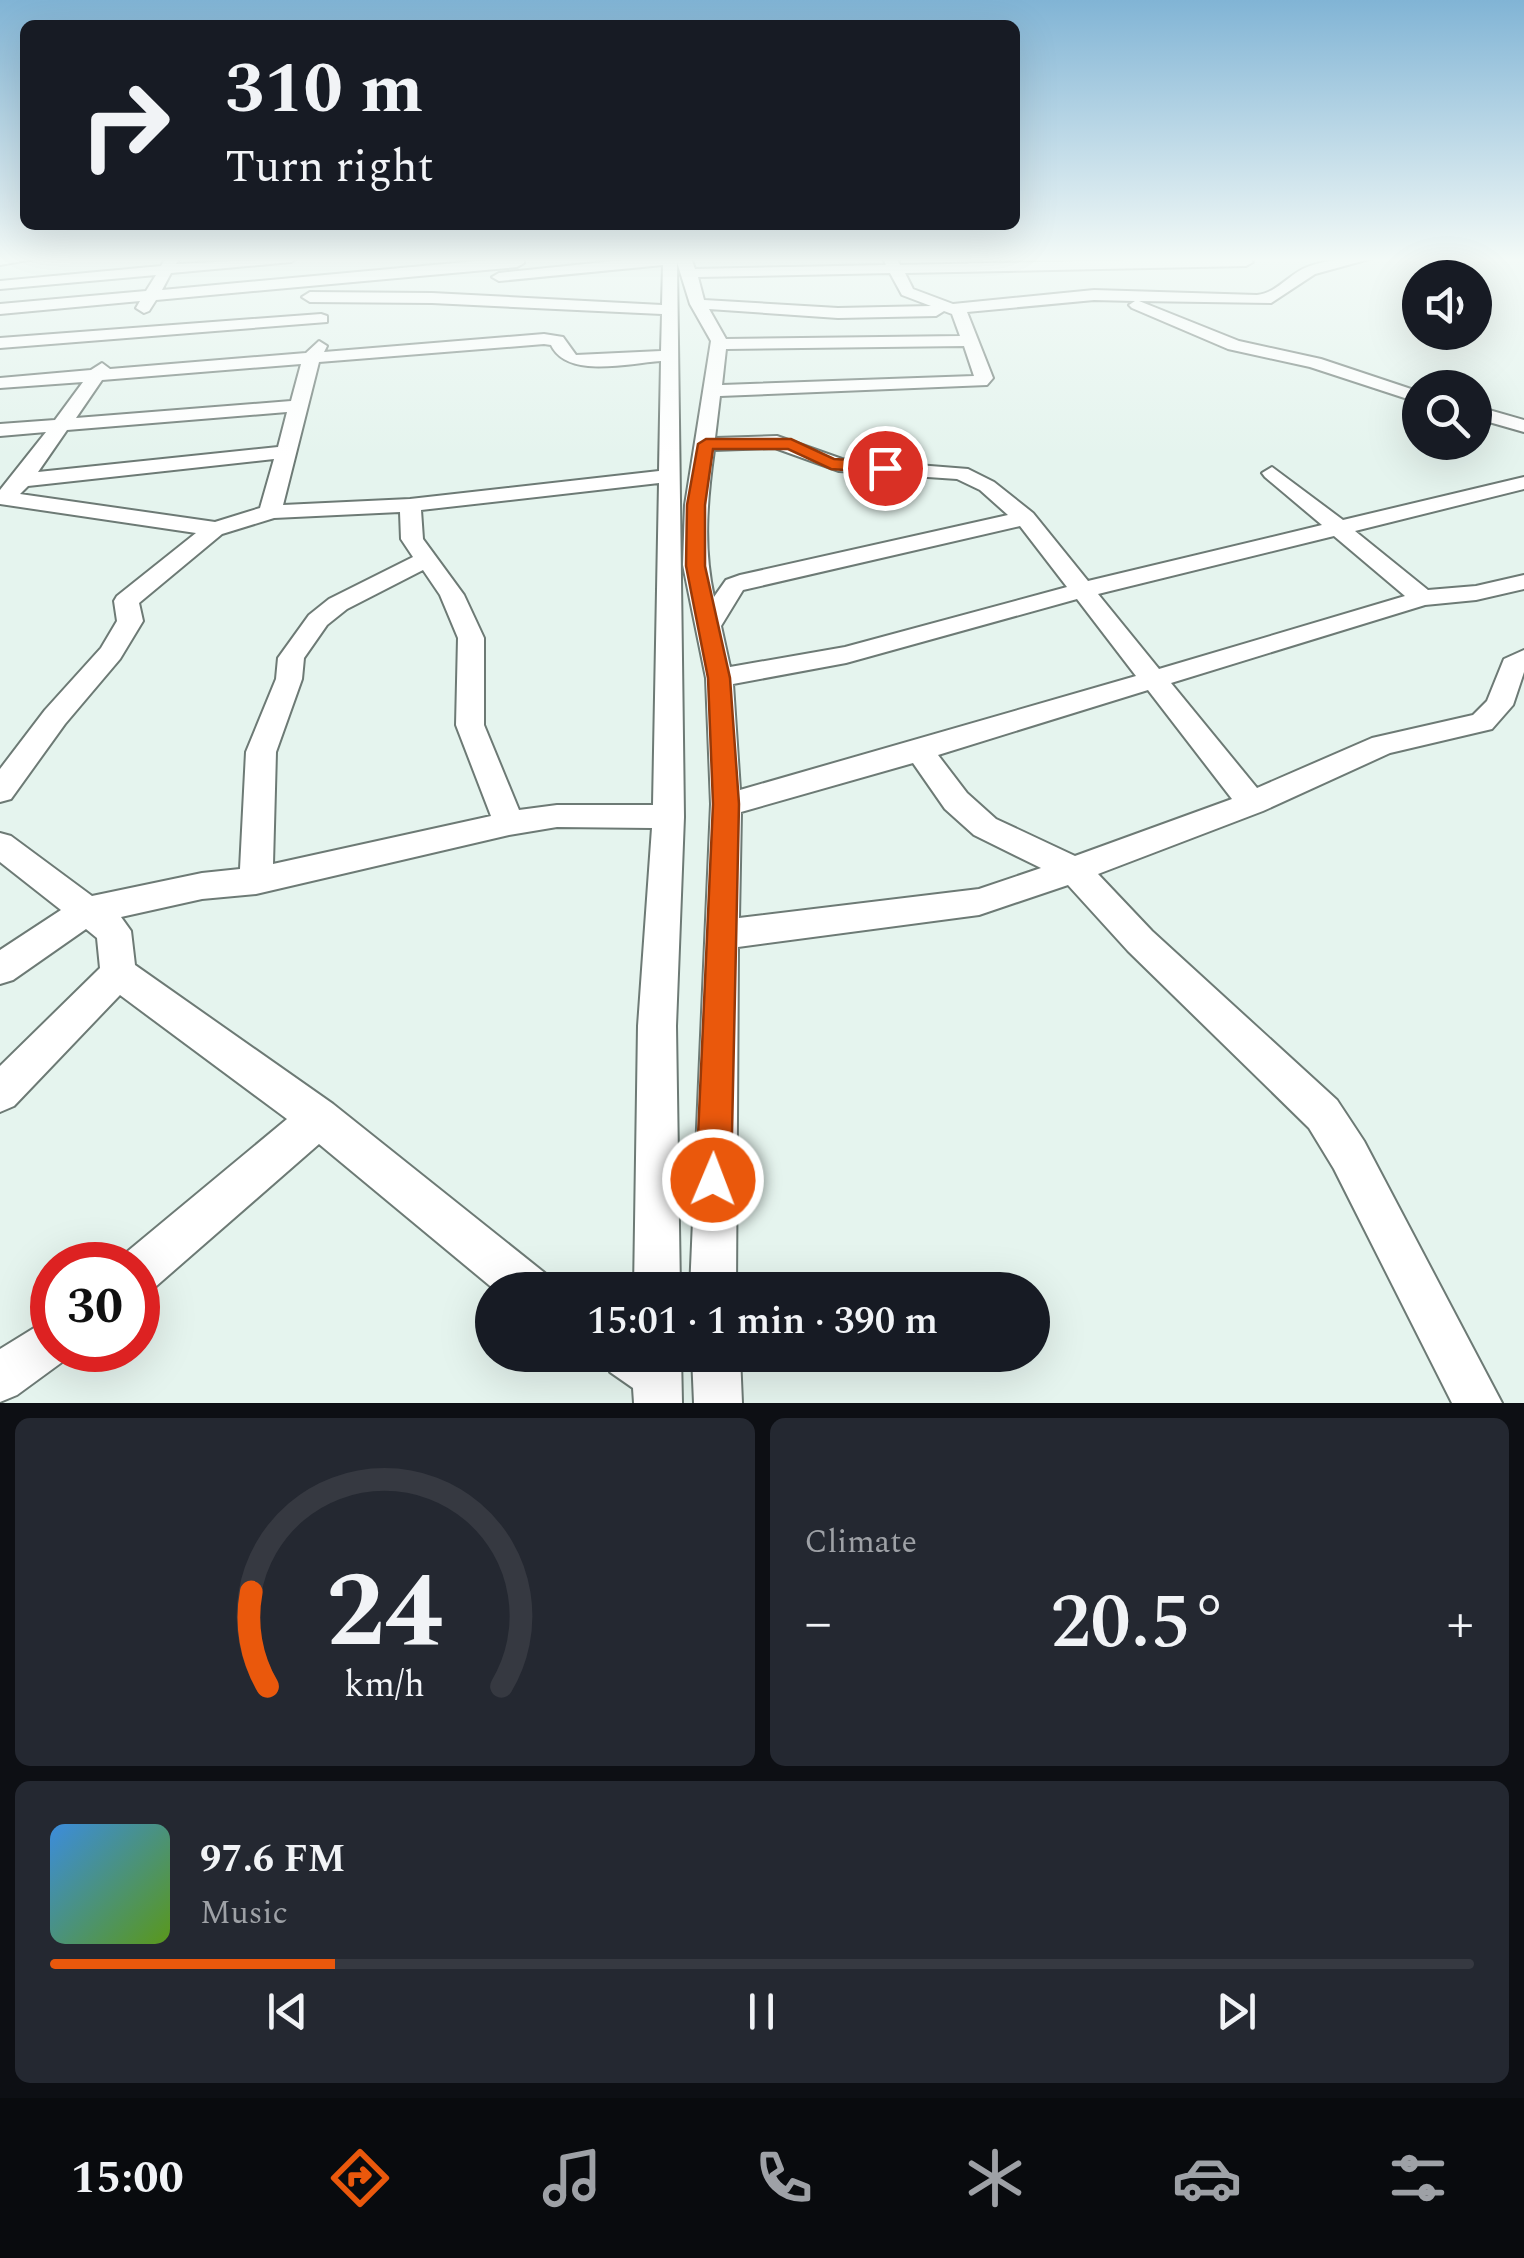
<!DOCTYPE html>
<meta charset="utf-8">
<style>
body{margin:0;font-family:Spectral,serif;background:#242831;color:#f1f3f6;height:100vh;display:flex;flex-direction:column;font-size:38px;white-space:nowrap}
*{box-sizing:border-box;margin:0}
p{font-size:32px;color:#9ea1a6}
.icon{flex:none;width:55px;height:55px;fill:none;stroke:currentColor;stroke-width:2;stroke-linecap:round;stroke-linejoin:round}
.map{position:relative;height:1403px;overflow:hidden}
.drawer{display:flex;flex-direction:column;gap:15px;padding:15px;background:#0d0f14;flex:1}
.drawer>*{flex:none}
.banner{position:absolute;left:20px;top:20px;width:1000px;height:210px;border-radius:15px;box-shadow:0 10px 40px #0002;background:#171b24;color:#f1f3f6;overflow:hidden}
.buttons{position:absolute;left:1402px;top:260px;display:grid;gap:20px}
.buttons a{display:grid;place-items:center;width:90px;height:90px;border-radius:50%;background:#171b24;box-shadow:0 10px 40px #0002;font-size:50px}
.speed{position:absolute;left:30px;top:1242px;display:flex;gap:20px;font-size:50px;font-weight:700;text-align:center}
.speed>*{display:grid;place-content:center;width:130px;height:130px;border-radius:50%;background:#171b24;box-shadow:0 10px 40px #0002;line-height:1}
.speed .limit{border:15px solid #d22;background:#fff;color:#111}
.pin{position:absolute;display:grid;place-items:center;width:85px;height:85px;color:#fff;margin:-42px;border:5px solid #fff;border-radius:50%;box-shadow:0 2px 10px #0007}
.me{position:absolute;width:110px;margin:-55px;rotate:1deg;stroke-linejoin:round;filter:drop-shadow(0 0 8px #0008)}
.turn{display:flex;align-items:center;gap:35px;height:210px;padding:0 40px;font-size:45px}
.turn .icon{width:130px;height:130px;stroke-width:2.5}
.turn b{display:block;font-size:70px;line-height:85px}
.big{font-size:75px;font-weight:600;line-height:1.1}
.drawer .tile{flex:1;display:flex;flex-direction:column;justify-content:center;gap:15px;min-width:0;padding:0 35px;border-radius:15px;background:#242831}
.drawer .dial{align-items:center;gap:0}
.dial svg{height:260px;overflow:visible;fill:none;stroke:#363941;stroke-width:7;stroke-linecap:round;text-anchor:middle}
.dial text{fill:#f1f3f6;stroke:none}
.song{display:flex;align-items:center;gap:30px}
.cover{width:120px;height:120px;border-radius:15px;background:linear-gradient(135deg,hsl(210 70% 55%),hsl(90 70% 35%))}
.played{height:10px;border-radius:5px;background:linear-gradient(90deg,#ea580c 20%,#363941 20%)}
.keys{display:flex;justify-content:space-around;direction:ltr}
.heat{display:flex;justify-content:space-between;align-items:center;font-size:55px;direction:ltr}
.drawer .tiles{flex:1;display:grid;gap:15px;grid-template-columns:1fr 1fr}
.tile:last-child{grid-column:span 2}
.trip{position:absolute;left:475px;top:1272px;width:575px;height:100px;border-radius:50px;background:#171b24;box-shadow:0 10px 40px #0002;font-weight:600;line-height:100px;text-align:center}
.tabs{display:flex;height:160px;justify-content:space-around;align-items:center;background:#090b0e;color:#9ea1a6}
.tabs .icon{width:70px;height:70px}
.tabs .current{color:#ea580c}
.tabs b{font-size:45px;color:#f1f3f6}
.map>svg:first-child{display:block}
</style>
<div class="map">
<svg width="1524" height="1403" viewBox="0 0 1524 1403">
<rect width="100%" height="100%" fill="#e5f4ee"/>
<g fill="none" stroke-linecap="round" stroke-linejoin="round">
<!-- street casing -->
<g stroke="#6d7a75" stroke-width="4">
<path id="street" d="M 0,258 L 39,258 L 0,265 Z
M 166,258 L 180,258 L 176,264 L 298,258 L 291,262 L 171,273 L 162,290 L 510,258 L 524,258 L 524,263 L 517,267 L 156,300 L 149,311 L 144,313 L 136,308 L 140,301 L 0,314 L 0,304 L 146,291 L 156,275 L 0,289 L 0,281 L 161,266 Z
M 643,258 L 691,258 L 695,269 L 886,265 L 883,258 L 897,258 L 900,265 L 1226,258 L 1248,258 L 1253,262 L 1246,266 L 905,273 L 913,289 L 953,304 L 1094,290 L 1257,295 C 1277,293 1289,274 1307,267 C 1328,259 1351,258 1373,258 L 1315,274 L 1271,303 L 1139,301 L 1239,341 L 1321,359 L 1420,392 L 1420,403 L 1310,367 L 1228,349 L 1132,308 L 1129,305 L 1135,301 L 1094,300 L 967,312 L 993,378 L 987,385 L 720,396 L 715,438 L 777,436 L 842,459 L 968,469 L 994,482 L 1033,513 L 1088,581 L 1322,525 L 1265,477 L 1262,473 L 1272,467 L 1343,520 L 1524,477 L 1524,489 L 1355,531 L 1428,590 L 1476,586 L 1524,575 L 1524,589 L 1476,600 L 1425,605 L 1171,683 L 1257,788 L 1372,738 L 1473,715 L 1487,701 L 1504,659 L 1524,650 L 1524,672 L 1513,705 L 1492,729 L 1390,753 L 1263,811 L 1098,874 L 1152,931 L 1337,1100 L 1364,1141 L 1502,1403 L 1452,1403 L 1334,1169 L 1309,1128 L 1128,951 L 1068,885 L 979,915 L 738,947 L 736,1290 L 690,1290 L 711,804 L 706,678 L 683,565 L 685,505 L 711,341 L 690,304 L 677,262 L 684,817 L 676,1026 L 680,1290 L 634,1290 L 638,1026 L 652,828 L 557,827 L 509,835 L 256,894 L 202,899 L 121,917 L 131,931 L 135,965 L 333,1104 L 546,1274 L 553,1290 L 495,1290 L 319,1144 L 154,1288 L 138,1294 L 138,1265 L 118,1265 L 122,1256 L 287,1119 L 120,995 L 14,1106 L 0,1112 L 0,1066 L 100,968 L 97,938 L 86,929 L 13,980 L 0,984 L 0,950 L 61,910 L 0,862 L 0,833 L 11,836 L 92,896 L 202,873 L 240,869 L 246,752 L 276,679 L 278,658 L 309,615 L 329,599 L 413,557 L 401,539 L 400,512 L 274,518 L 222,534 L 139,603 L 143,621 L 120,659 L 65,724 L 11,799 L 0,802 L 0,769 L 45,710 L 101,648 L 117,621 L 114,601 L 117,596 L 196,533 L 0,504 L 0,490 L 46,432 L 0,436 L 0,424 L 55,420 L 83,382 L 0,388 L 0,378 L 91,370 L 102,363 L 110,369 L 306,353 L 319,341 L 327,346 L 324,352 L 544,334 L 563,337 L 576,355 L 661,351 L 662,314 L 432,303 L 310,302 L 302,297 L 310,292 L 432,293 L 662,305 L 663,265 L 499,281 L 492,277 L 499,273 ZM 890,273 L 902,295 L 931,306 L 838,308 L 704,300 L 698,277 ZM 709,309 L 838,318 L 936,316 L 944,311 L 952,314 L 960,336 L 726,339 ZM 544,344 L 551,345 C 567,379 629,363 661,361 L 659,471 L 410,499 L 283,505 L 319,362 ZM 964,346 L 974,376 L 722,385 L 726,349 ZM 301,364 L 291,401 L 76,418 L 102,380 ZM 287,412 L 278,447 L 38,472 L 67,430 ZM 775,448 L 839,471 L 957,479 L 980,490 L 1008,515 L 740,575 L 726,580 L 714,597 C 703,548 707,500 714,450 ZM 274,459 L 260,508 L 215,522 L 20,494 L 28,486 ZM 659,483 L 653,805 L 557,805 L 519,810 L 484,725 L 484,638 L 464,595 L 423,539 L 421,510 ZM 1020,526 L 1067,587 L 845,647 L 730,667 L 721,626 L 743,590 ZM 1334,536 L 1405,596 L 1159,669 L 1098,594 ZM 423,570 L 440,595 L 458,638 L 456,725 L 491,816 L 273,864 L 276,752 L 302,679 L 304,658 L 327,625 L 347,609 ZM 1077,599 L 1136,676 L 740,790 L 733,684 L 846,663 ZM 1148,690 L 1232,799 L 1075,856 L 996,819 L 967,793 L 938,755 ZM 913,763 L 945,809 L 974,835 L 1041,868 L 979,889 L 739,918 L 741,812 Z
M 321,314 L 327,316 L 327,322 L 0,348 L 0,338 Z
M 1475,406 L 1524,420 L 1524,432 L 1475,418 Z
M 52,1317 L 52,1350 L 71,1350 L 69,1357 L 17,1395 L 0,1402 L 0,1349 Z
M 603,1355 L 681,1355 L 682,1403 L 634,1403 L 633,1388 L 610,1372 Z
M 692,1355 L 740,1355 L 742,1403 L 694,1403 Z"/>
</g>
<!-- street -->
<use href="#street" fill="#fff" fill-rule="evenodd"/>
</g>
<!-- sky -->
<linearGradient id="sky" x2="0" y2="1"><stop stop-color="#81b4d5"/><stop offset="0.57" stop-color="#f3faf7"/><stop offset="1" stop-color="#f3faf7" stop-opacity="0"/></linearGradient>
<rect width="1524" height="455" fill="url(#sky)"/>
<!-- route -->
<path fill="#ea580c" stroke="#983908" stroke-width="2.5" d="M 706,439 L 791,439 L 834,459 L 885,462 L 894,468 L 885,473 L 831,469 L 788,449 L 713,449 L 705,505 L 705,566 L 730,678 L 739,804 L 731,1180 L 726,1193 L 713,1198 L 701,1193 L 696,1180 L 713,804 L 708,678 L 686,566 L 687,505 L 698,444 Z"/>
</svg>
<div class="buttons">
<a><svg class="icon" aria-label="sound" viewBox="0 0 24 24"><path d="M4 9h4l5-4v14l-5-4H4zM17 9q2 3 0 6"/></svg></a>
<a><svg class="icon" aria-label="search" viewBox="0 0 24 24"><circle cx="10" cy="10" r="6"/><path d="M15 15l6 6"/></svg></a>
</div>
<div class="speed"><div class="limit">30</div></div>
<div class="pin" style="left:885px;top:468px;background:#d93025"><svg class="icon" aria-label="arrive" viewBox="0 0 24 24"><path d="M6 21V4h12l-3 4 3 4H6"/></svg></div>
<svg class="me" style="left:713px;top:1180px" viewBox="-20 -20 40 40"><circle r="17" fill="#ea580c" stroke="#fff" stroke-width="3"/><path d="M0-11L8 9 0 5-8 9z" fill="#fff"/></svg>
<div class="trip">15:01 · 1 min · 390 m</div>
<div class="banner">
<div class="turn"><svg class="icon" aria-label="right" viewBox="0 0 24 24"><path d="M7 20v-9h11M14 6l5 5-5 5"/></svg><div><b>310 m</b>Turn right</div></div>
</div>
</div>
<section class="drawer">
<div class="tiles">
<div class="tile dial"><svg viewBox="0 0 100 80">
<path d="M14 69A42 42 0 1 1 86 69"/>
<path d="M14 69A42 42 0 0 1 9 40" stroke="#ea580c"/>
<text x="50" y="56" font-size="32" font-weight="700">24</text>
<text x="50" y="72" font-size="11">km/h</text>
</svg></div>
<div class="tile"><p>Climate</p>
<div class="heat"><a>−</a><b class="big">20.5°</b><a>+</a></div>
</div>
<div class="tile">
<div class="song"><i class="cover"></i><div><b>97.6 FM</b><p>Music</p></div></div>
<div class="played"></div>
<div class="keys"><svg class="icon" aria-label="previous" viewBox="0 0 24 24"><path d="M18 5L8 12l10 7zM5 5v14"/></svg><svg class="icon" aria-label="pause" viewBox="0 0 24 24"><path d="M8 5v14M16 5v14"/></svg><svg class="icon" aria-label="next" viewBox="0 0 24 24"><path d="M6 5l10 7-10 7zM19 5v14"/></svg></div>
</div>
</div>
</section>
<nav class="tabs">
<b>15:00</b>
<svg class="icon current" aria-label="directions" viewBox="0 0 24 24"><path d="M12 3l9 9-9 9-9-9zM9 14v-3h6M13 9l2 2-2 2"/></svg>
<svg class="icon" aria-label="music" viewBox="0 0 24 24"><path d="M9 18V5l10-2v13"/><circle cx="6" cy="18" r="3"/><circle cx="16" cy="16" r="3"/></svg>
<svg class="icon" aria-label="phone" viewBox="0 0 24 24"><path d="M5 4h4l2 5-3 2q2 4 5 5l2-3 5 2v4C11 20 4 13 5 4z"/></svg>
<svg class="icon" aria-label="climate" viewBox="0 0 24 24"><path d="M12 3v18M4 7l16 10M4 17L20 7"/></svg>
<svg class="icon" aria-label="car" viewBox="0 0 24 24"><path d="M5 17H2v-5l4-1 3-4h7l3 4 3 1v5h-3M9 17h6M6 11h13"/><circle cx="7" cy="17" r="2"/><circle cx="17" cy="17" r="2"/></svg>
<svg class="icon" aria-label="filters" viewBox="0 0 24 24"><path d="M4 7h16M4 17h16"/><circle cx="9" cy="7" r="2"/><circle cx="15" cy="17" r="2"/></svg>
</nav>
